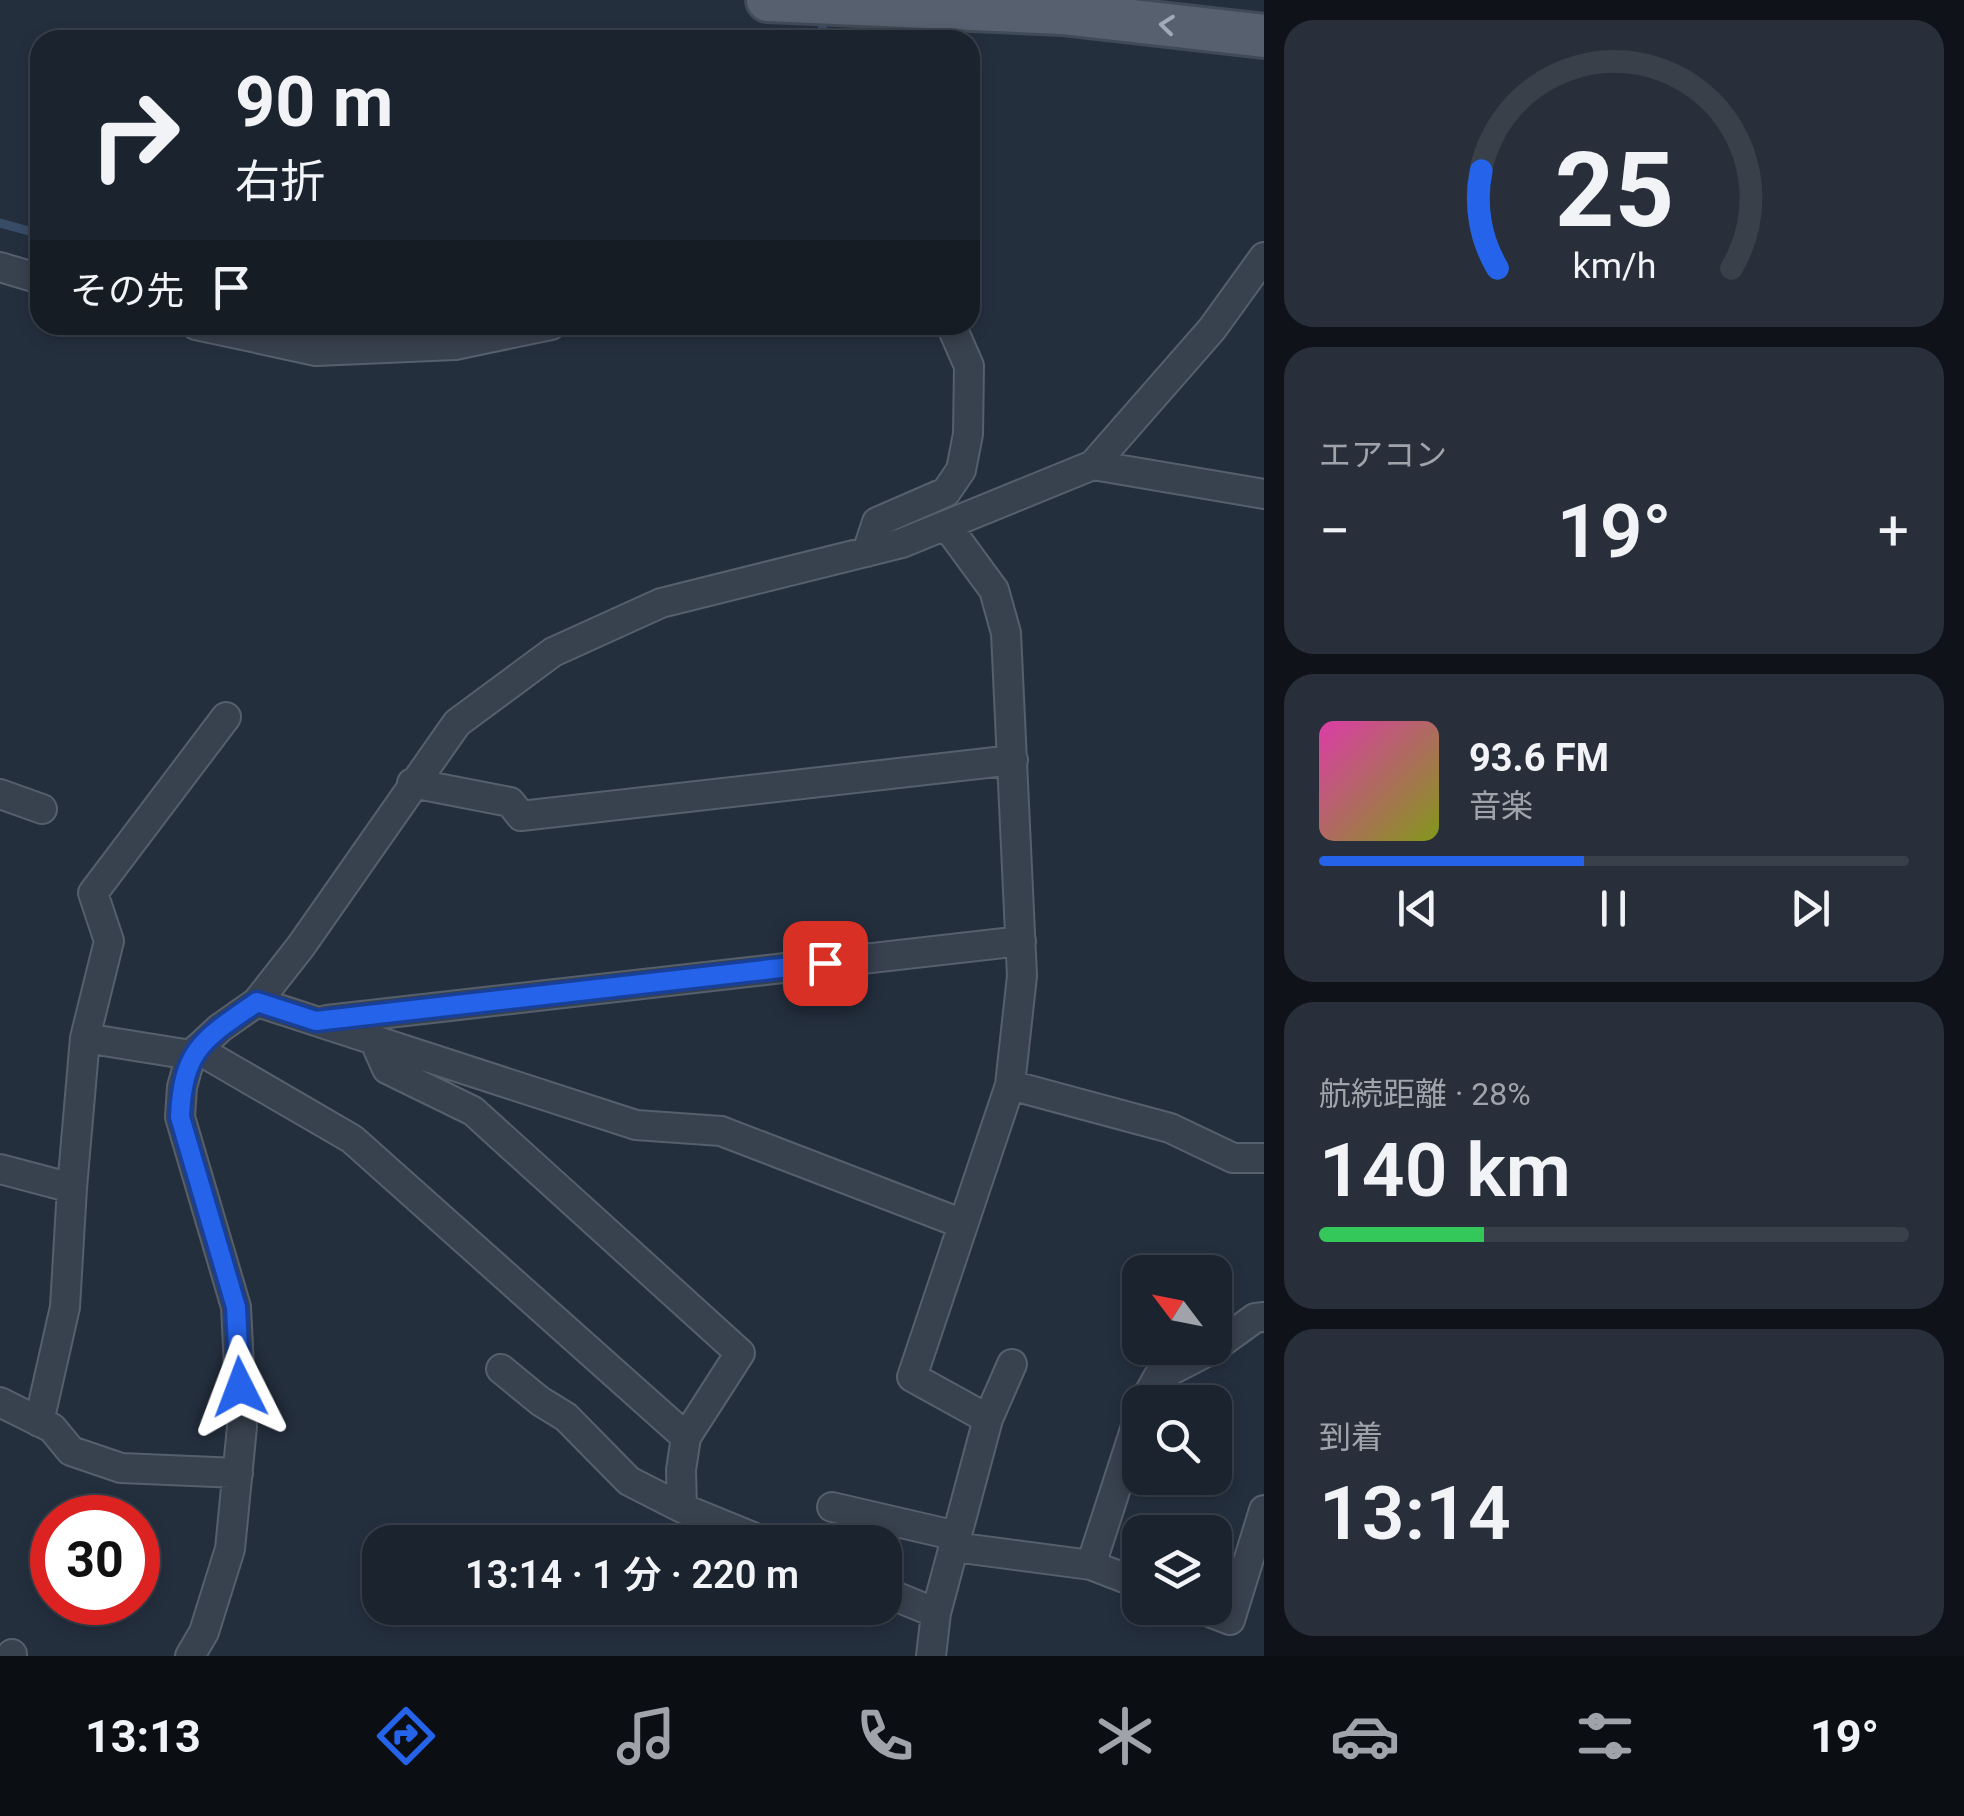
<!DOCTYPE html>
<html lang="ja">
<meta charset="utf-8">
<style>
body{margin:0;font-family:Roboto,"Noto Sans JP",sans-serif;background:#282f3a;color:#f1f3f6;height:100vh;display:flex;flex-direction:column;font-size:38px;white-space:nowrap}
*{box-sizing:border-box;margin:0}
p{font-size:32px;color:#a0a4aa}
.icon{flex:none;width:55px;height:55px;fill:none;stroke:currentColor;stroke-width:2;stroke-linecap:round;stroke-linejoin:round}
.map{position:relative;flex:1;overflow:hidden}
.drawer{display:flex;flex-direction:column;gap:20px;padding:20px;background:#0f1319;width:700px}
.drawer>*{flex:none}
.hud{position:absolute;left:30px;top:30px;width:950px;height:305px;border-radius:30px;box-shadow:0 5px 15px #0003,0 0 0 2px #39404a;background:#1b232e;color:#f1f3f6;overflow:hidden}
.needle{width:65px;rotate:302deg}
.tools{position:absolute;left:1122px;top:1255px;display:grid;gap:20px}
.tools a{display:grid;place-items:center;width:110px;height:110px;border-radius:20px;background:#1b232e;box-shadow:0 5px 15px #0003,0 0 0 2px #39404a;font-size:50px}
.speed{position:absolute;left:30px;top:1495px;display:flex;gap:20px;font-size:50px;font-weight:700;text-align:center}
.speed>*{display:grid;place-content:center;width:130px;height:130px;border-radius:50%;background:#1b232e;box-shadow:0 5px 15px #0003,0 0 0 2px #39404a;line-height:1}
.speed .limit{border:15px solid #d22;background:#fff;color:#111}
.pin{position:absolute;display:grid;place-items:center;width:85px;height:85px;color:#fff;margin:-42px;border-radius:20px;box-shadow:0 5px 15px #0006}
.me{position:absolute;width:110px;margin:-55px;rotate:357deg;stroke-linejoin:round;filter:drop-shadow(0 0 8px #0008)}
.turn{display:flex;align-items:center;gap:35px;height:210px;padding:0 40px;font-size:45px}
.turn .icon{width:130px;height:130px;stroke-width:2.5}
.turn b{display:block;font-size:70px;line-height:85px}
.then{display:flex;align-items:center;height:95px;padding:0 40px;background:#0003;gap:20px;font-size:38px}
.big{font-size:75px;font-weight:600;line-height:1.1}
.drawer .tile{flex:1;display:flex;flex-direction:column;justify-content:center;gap:15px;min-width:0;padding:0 35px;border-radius:30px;background:#282f3a}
.drawer .dial{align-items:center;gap:0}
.dial svg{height:260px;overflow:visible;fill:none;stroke:#39404a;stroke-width:7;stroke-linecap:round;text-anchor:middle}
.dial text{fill:#f1f3f6;stroke:none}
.song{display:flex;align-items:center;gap:30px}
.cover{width:120px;height:120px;border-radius:15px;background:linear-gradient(135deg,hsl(320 70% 55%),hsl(70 70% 35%))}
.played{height:10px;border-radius:5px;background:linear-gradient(90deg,#2563eb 45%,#39404a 45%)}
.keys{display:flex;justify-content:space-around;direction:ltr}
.heat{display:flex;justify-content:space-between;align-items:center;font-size:55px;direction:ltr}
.charge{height:15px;border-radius:8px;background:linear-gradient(90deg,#34c759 28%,#39404a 0)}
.trip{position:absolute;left:362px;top:1525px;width:540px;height:100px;border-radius:30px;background:#1b232e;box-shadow:0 5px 15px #0003,0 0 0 2px #39404a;font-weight:600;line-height:100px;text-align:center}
.tabs{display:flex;height:160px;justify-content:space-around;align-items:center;background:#0b0e12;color:#a0a4aa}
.tabs .icon{width:70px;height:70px}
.tabs .current{color:#2563eb}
.tabs b{font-size:45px;color:#f1f3f6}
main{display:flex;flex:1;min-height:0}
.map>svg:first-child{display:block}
</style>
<main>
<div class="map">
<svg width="1264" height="1656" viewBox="0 0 1264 1656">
<rect width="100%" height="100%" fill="#242f3e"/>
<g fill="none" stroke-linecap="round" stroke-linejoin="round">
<!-- stream -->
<path stroke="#394c67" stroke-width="9" d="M 822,13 L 823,40
M 0,223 L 40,234"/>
<!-- street casing -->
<g stroke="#565f6c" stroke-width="32">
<path id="street" d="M 0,267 L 40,279
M 196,325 L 316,351 L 455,345 L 551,325
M 1093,465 L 1264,494
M 867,552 L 877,522 L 946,492 L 961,470 L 968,434 L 969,366 L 951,325
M 412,783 L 510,802 L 521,816 L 1013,760
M 0,794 L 42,809
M 257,1002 L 636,1125 L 721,1131 L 963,1224
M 327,1020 L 1021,941
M 85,1038 L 109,941 L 93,893 L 226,717
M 374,1040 L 387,1069 L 473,1111 L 740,1353 L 686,1437 L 681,1470 L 682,1508 L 765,1542
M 197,1049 L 352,1139 L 686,1437
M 1010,1085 L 1170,1128 L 1233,1158 L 1264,1158
M 0,1169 L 72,1188 L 85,1038 L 191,1055
M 1215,1347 L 1255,1318 L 1264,1317
M 501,1369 L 540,1401 L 566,1417 L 629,1481 L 682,1508
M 0,1402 L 52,1428 L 71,1451 L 121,1468 L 238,1473
M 1144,1402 L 1158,1377 L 1214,1348
M 988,1419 L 1012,1364
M 39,1422 L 65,1307 L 72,1188
M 832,1507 L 957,1536
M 954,1547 L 1091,1565 L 1140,1584
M 1091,1565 L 1140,1414
M 885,1592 L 936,1613
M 1199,1608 L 1230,1620 L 1264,1510
M 12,1654 L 12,1656
M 190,1656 L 204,1632 L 230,1549 L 242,1427 L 236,1307 L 180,1117 L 182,1087 L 191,1055 L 220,1028 L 257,1002 L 301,946 L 457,723 L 553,652 L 661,603 L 902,543 L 1093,465 L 1212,329 L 1264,257
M 931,1656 L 936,1613 L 988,1419 L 912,1377 L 1010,1085 L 1022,976 L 1006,633 L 994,590 L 947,526"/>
</g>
<!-- primary casing -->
<g stroke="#414a57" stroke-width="48">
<path id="primary" d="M 768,0 L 1062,13 L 1264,36"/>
</g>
<!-- street -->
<use href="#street" stroke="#38414e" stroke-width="28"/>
<!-- primary -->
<use href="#primary" stroke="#56606e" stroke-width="42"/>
</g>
<!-- one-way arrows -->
<defs><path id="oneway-chevron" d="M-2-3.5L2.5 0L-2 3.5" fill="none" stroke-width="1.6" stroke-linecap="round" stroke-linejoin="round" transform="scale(2.5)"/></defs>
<use stroke="#a1aab7" href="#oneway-chevron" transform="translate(1167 25) rotate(-174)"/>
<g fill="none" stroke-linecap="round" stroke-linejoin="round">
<!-- route casing -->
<g stroke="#184099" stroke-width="25">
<path id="route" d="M 240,1387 L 236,1307 L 180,1117 C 183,1048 204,1039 257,1002 L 316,1021 L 825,963"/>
</g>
<!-- route -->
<use href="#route" stroke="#2563eb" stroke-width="18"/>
</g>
</svg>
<div class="tools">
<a><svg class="needle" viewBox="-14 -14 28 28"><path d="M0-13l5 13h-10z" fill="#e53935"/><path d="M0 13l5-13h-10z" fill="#a0a4aa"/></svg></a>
<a><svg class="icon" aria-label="search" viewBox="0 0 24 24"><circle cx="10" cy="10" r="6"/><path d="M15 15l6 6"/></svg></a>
<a><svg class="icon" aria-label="layers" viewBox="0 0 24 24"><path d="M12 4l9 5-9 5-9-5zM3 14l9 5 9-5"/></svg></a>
</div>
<div class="speed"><div class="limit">30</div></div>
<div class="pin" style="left:825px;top:963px;background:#d93025"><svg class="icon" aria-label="arrive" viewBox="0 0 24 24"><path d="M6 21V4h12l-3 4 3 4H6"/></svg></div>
<svg class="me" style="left:240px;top:1387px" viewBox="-20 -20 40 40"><path d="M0-17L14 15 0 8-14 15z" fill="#2563eb" stroke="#fff" stroke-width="4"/></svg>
<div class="trip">13:14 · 1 分 · 220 m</div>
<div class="hud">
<div class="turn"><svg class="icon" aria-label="right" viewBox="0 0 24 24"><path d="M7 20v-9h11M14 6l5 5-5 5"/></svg><div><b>90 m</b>右折</div></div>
<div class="then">その先<svg class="icon" aria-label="arrive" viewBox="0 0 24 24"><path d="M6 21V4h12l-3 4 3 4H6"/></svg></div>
</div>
</div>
<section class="drawer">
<div class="tile dial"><svg viewBox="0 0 100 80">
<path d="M14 69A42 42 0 1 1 86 69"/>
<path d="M14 69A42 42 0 0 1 9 39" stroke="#2563eb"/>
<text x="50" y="56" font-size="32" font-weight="700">25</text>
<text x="50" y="72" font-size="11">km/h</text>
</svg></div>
<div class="tile"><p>エアコン</p>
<div class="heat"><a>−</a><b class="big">19°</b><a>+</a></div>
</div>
<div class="tile">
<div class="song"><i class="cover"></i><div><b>93.6 FM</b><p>音楽</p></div></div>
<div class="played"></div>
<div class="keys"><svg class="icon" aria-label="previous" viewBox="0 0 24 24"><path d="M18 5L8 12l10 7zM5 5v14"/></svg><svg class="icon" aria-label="pause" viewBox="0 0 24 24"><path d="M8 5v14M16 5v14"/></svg><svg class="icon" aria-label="next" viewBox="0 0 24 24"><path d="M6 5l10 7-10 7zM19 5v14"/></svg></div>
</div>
<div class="tile"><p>航続距離 · 28%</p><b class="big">140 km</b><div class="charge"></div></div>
<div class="tile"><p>到着</p><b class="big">13:14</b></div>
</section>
</main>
<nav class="tabs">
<b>13:13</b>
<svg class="icon current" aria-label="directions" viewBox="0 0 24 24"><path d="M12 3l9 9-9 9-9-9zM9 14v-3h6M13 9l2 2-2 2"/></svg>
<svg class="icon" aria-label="music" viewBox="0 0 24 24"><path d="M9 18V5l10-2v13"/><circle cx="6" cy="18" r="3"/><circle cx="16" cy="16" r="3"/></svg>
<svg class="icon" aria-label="phone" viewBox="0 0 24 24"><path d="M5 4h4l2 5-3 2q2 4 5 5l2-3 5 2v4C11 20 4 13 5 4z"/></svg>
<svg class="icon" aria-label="climate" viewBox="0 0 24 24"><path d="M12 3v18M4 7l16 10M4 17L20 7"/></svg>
<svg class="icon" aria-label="car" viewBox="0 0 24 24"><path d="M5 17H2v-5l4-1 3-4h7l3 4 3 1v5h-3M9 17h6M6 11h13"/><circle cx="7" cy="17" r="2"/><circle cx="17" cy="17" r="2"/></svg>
<svg class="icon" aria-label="filters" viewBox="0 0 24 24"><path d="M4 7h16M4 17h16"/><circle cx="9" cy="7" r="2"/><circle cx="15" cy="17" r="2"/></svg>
<b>19°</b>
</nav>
